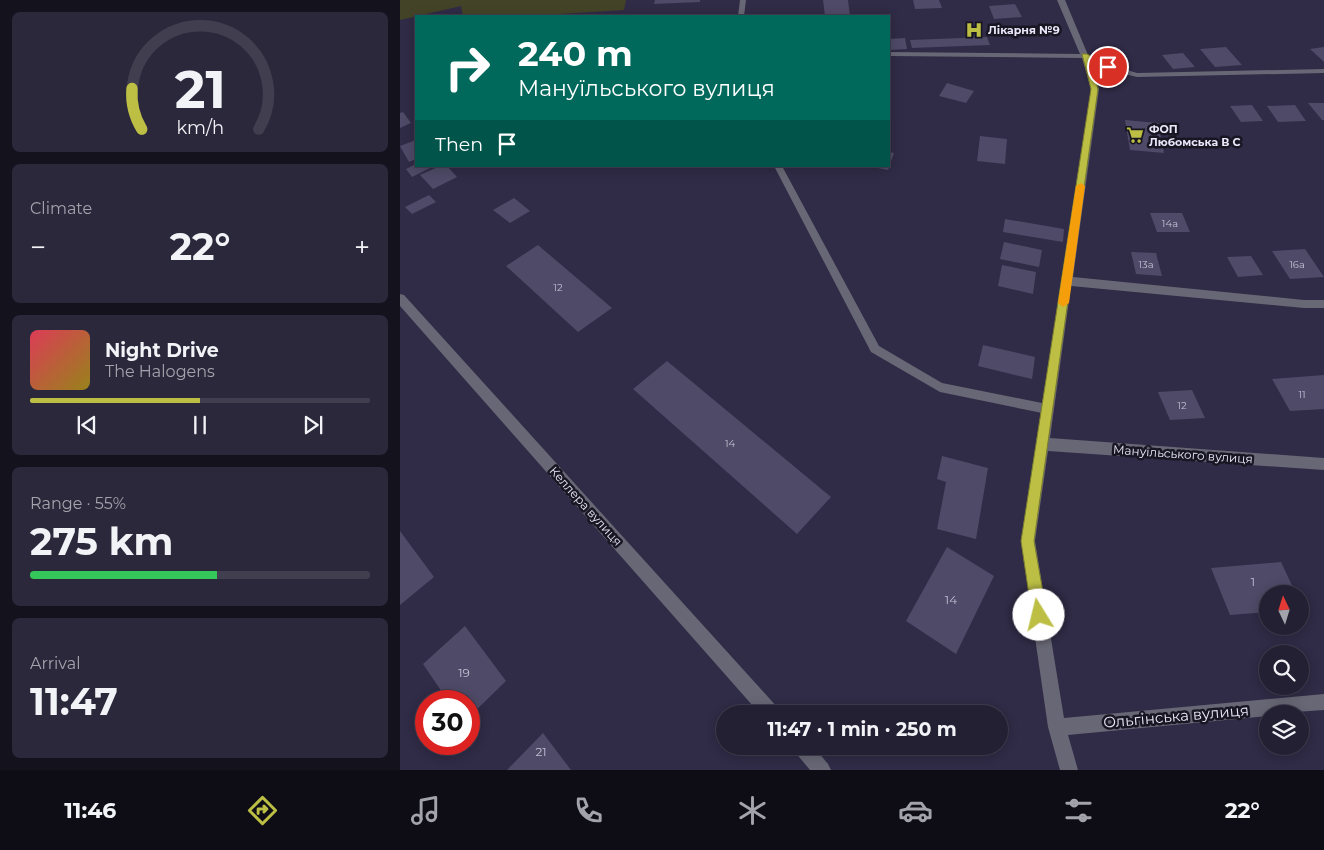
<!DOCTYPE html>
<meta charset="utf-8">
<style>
body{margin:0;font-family:Montserrat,sans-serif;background:#2c283c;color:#f1f3f6;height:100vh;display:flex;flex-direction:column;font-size:19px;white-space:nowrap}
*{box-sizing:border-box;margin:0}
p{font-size:16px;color:#a3a3ac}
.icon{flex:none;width:28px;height:28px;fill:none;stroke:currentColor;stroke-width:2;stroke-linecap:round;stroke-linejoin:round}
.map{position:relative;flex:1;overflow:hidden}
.drawer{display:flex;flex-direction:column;gap:12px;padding:12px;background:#14121d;width:400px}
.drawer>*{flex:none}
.top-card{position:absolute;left:15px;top:15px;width:475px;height:152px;border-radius:0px;box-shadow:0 2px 12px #0003,0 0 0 1px #413e4f;background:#00695c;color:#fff;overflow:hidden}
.needle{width:32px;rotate:356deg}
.controls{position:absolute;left:859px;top:585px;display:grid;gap:10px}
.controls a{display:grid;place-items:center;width:50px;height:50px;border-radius:50%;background:#242034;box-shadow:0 2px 12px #0003,0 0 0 1px #413e4f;font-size:25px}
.speed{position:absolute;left:15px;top:690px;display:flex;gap:10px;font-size:25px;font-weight:700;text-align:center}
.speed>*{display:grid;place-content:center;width:65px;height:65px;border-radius:50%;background:#242034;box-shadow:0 2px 12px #0003,0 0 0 1px #413e4f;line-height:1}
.speed .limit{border:8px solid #d22;background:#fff;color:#111}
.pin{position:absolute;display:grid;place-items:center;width:42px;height:42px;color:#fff;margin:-21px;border:2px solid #fff;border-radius:50%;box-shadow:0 1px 5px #0007}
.me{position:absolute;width:55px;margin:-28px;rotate:351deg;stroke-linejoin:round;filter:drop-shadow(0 0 4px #0008)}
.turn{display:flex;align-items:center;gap:18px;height:105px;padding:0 20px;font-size:22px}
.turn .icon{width:65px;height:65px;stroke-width:2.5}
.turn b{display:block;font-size:35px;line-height:42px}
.then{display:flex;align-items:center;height:48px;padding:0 20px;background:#0003;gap:10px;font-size:19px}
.big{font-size:38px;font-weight:700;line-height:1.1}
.drawer .card{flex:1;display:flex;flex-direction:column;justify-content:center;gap:8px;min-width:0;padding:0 18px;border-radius:8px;background:#2c283c}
.drawer .dial{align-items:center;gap:0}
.dial svg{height:130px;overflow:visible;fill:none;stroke:#413e4f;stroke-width:7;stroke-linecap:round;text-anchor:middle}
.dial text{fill:#f1f3f6;stroke:none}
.song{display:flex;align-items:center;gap:15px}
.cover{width:60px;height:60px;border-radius:8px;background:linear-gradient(135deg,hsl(350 70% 55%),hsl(50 70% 35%))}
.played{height:5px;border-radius:2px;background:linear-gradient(90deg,#bcbf44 50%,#413e4f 50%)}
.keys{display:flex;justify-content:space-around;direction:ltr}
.heat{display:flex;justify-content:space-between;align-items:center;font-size:28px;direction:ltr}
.charge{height:8px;border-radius:4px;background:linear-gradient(90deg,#34c759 55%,#413e4f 0)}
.trip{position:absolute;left:316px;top:705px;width:292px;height:50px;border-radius:25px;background:#242034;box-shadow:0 2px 12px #0003,0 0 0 1px #413e4f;font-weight:700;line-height:50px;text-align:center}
.dock{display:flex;height:80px;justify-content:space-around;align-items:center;background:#0e0d15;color:#a3a3ac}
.dock .icon{width:35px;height:35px}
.dock .current{color:#bcbf44}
.dock b{font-size:22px;color:#f1f3f6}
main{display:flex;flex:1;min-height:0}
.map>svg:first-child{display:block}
</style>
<main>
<section class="drawer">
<div class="card dial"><svg viewBox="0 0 100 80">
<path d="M14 69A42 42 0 1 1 86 69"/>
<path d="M14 69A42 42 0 0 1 8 44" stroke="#bcbf44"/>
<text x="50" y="56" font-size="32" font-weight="700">21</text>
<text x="50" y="72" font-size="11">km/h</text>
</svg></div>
<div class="card"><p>Climate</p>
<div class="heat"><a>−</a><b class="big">22°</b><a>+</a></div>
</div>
<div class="card">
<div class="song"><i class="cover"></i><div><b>Night Drive</b><p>The Halogens</p></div></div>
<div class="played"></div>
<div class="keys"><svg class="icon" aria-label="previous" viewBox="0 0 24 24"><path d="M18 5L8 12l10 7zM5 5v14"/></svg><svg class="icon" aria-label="pause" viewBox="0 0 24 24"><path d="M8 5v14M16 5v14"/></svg><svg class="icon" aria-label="next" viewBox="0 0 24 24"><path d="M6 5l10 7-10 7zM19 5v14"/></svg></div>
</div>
<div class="card"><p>Range · 55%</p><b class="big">275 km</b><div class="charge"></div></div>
<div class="card"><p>Arrival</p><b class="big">11:47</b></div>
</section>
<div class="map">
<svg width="924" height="770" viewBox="0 0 924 770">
<rect width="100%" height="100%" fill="#302b46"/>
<!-- green -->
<path fill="#434427" d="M 0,0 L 226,0 L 224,10 L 126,16 L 63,16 L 61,6 L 0,20 Z"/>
<!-- building -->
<path fill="#4e4a67" d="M 255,0 L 300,0 L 300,2 L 254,4 Z
M 423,0 L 448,0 L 450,16 L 425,16 Z
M 513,0 L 539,0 L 542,8 L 515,9 Z
M 615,4 L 622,17 L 594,19 L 589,6 Z
M 587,37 L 590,45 L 512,48 L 510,40 Z
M 505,38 L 507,49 L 489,50 L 489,39 Z
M 826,47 L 842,65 L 815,67 L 800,49 Z
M 924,47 L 924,62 L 910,49 Z
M 783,53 L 795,67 L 773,69 L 762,55 Z
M 547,83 L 574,91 L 566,103 L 539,96 Z
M 908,103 L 924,103 L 924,120 L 922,120 Z
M 852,105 L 863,121 L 841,122 L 830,106 Z
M 895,105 L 906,121 L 878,122 L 867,106 Z
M 3,112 L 11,123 L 0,128 L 0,113 Z
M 725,120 L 758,123 L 764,153 L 730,150 Z
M 580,136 L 607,139 L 605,164 L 577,161 Z
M 16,140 L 16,159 L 9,162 L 0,146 Z
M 489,152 L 494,153 L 488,170 L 473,167 L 489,166 Z
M 16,164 L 16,166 L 34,166 L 12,177 L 6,169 Z
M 40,166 L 47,166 L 57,177 L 33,189 L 20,175 Z
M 29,195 L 36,202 L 12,214 L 5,207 Z
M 114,198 L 130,211 L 110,223 L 93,210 Z
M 750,213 L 782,213 L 790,232 L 757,232 Z
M 605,219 L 664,229 L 663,242 L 603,232 Z
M 604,242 L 642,250 L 639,267 L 600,259 Z
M 138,245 L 212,308 L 178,332 L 106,266 Z
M 905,249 L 924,277 L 890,279 L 872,251 Z
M 731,252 L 756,253 L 762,276 L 736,274 Z
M 851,256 L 863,275 L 838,277 L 827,257 Z
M 602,265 L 636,272 L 633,294 L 598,286 Z
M 583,345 L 635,357 L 632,379 L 578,366 Z
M 267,361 L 431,497 L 397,534 L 233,389 Z
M 924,375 L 924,409 L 890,411 L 872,379 Z
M 792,390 L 805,418 L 770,420 L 758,392 Z
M 542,456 L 588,468 L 576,539 L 537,529 L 546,482 L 537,479 Z
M 0,531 L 34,577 L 0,605 Z
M 547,547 L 594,576 L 556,654 L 506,621 Z
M 881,562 L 896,594 L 868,594 L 868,612 L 830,615 L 811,568 Z
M 65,626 L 106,681 L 69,717 L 69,701 L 48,701 L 23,664 Z
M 143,733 L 171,770 L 107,770 Z"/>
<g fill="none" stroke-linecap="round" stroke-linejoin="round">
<!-- service -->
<path fill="#686775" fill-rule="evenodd" d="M 340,0 L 346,0 L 344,16 L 338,16 Z
M 374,166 L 382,166 L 479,346 L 542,383 L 647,404 L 651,405 L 653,409 L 651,413 L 647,414 L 540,392 L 471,352 Z"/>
<!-- minor -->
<path fill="#686775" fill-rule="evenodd" d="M 657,0 L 665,0 L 688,55 L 710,65 L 737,73 L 924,69 L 924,73 L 737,77 L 704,69 L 691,62 L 699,89 L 673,277 L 904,300 L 924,300 L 924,308 L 904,308 L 671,286 L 650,438 L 924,458 L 924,470 L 648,451 L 635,541 L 664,718 L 924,694 L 924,710 L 868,714 L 868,716 L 668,735 L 678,770 L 660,770 L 648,727 L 621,541 L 691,89 L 682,58 L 489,56 L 489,52 L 680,54 Z
M 0,294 L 4,295 L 378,708 L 380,714 L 360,714 L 0,306 Z
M 392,746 L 413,746 L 428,764 L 431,770 L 410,770 L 395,752 Z"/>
</g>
<!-- route -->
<path fill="#bcbf44" stroke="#7a7c2c" d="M 682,54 L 687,54 L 711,67 L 705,69 L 690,61 L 698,89 L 634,541 L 647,615 L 644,620 L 639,623 L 634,620 L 632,615 L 621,541 L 691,89 Z"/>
<!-- slow -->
<path fill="#f59e0b" d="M 681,183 L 685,186 L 669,303 L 663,307 L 658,303 L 676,186 Z"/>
<!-- icons -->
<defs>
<g id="hospital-bare" transform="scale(1.35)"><path d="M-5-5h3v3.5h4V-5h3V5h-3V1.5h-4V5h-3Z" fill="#bcbf44" stroke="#181622" stroke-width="2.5" paint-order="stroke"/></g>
<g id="supermarket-bare" transform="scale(1.35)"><path d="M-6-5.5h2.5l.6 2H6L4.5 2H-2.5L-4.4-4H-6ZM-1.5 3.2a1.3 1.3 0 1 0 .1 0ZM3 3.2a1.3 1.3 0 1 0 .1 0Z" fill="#bcbf44" stroke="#181622" stroke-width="2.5" paint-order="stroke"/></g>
</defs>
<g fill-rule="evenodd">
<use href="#hospital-bare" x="574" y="30"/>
<use href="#supermarket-bare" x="735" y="135"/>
</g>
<g text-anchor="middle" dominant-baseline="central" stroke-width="5" stroke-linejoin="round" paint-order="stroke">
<!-- number labels -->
<g font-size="10" fill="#c2c0d4">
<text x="770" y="223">14а</text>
<text x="746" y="264">13а</text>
<text x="897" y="264">16а</text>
<text x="158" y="287">12</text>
<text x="902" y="394">11</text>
<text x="782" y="405">12</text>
<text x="330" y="443">14</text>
</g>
<!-- far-poi labels -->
<g font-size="11" font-weight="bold" fill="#e9e7f9" stroke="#181622" text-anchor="start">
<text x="588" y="30">Лікарня №9</text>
<text x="749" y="129">ФОП<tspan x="749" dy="13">Любомська В С</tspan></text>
</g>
<!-- street labels -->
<g font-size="12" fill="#e9e7f9" stroke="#181622">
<text transform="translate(783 454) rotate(4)">Мануїльського вулиця</text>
<text transform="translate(186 506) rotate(48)">Келлера вулиця</text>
</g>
<!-- near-number labels -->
<g font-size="12" fill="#c2c0d4">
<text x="853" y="581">1</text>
<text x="551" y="599">14</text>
<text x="64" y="672">19</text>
<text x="141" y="751">21</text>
</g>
<!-- near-street labels -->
<g font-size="15" fill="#e9e7f9" stroke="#181622">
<text transform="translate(776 716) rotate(-5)">Ольгінська вулиця</text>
</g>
</g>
</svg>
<div class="controls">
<a><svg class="needle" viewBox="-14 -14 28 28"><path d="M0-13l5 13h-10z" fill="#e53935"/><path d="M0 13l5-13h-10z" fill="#a3a3ac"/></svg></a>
<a><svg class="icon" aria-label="search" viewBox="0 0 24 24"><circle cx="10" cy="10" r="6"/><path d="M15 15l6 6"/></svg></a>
<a><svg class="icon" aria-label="layers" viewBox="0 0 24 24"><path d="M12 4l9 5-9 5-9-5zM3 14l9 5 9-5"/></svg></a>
</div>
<div class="speed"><div class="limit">30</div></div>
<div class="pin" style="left:708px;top:67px;background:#d93025"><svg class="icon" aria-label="arrive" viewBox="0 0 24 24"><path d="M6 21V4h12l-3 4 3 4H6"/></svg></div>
<svg class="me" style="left:639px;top:615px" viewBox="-20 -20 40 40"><circle r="19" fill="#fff"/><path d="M0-13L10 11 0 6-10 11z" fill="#bcbf44"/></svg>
<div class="trip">11:47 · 1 min · 250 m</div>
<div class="top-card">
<div class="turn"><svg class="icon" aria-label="right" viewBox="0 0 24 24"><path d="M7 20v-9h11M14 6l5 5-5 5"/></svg><div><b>240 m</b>Мануїльського вулиця</div></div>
<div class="then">Then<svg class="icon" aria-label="arrive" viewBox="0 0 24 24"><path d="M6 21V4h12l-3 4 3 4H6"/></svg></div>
</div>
</div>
</main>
<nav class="dock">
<b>11:46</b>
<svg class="icon current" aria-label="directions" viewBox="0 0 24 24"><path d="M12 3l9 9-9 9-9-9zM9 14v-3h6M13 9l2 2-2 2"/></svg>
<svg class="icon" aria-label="music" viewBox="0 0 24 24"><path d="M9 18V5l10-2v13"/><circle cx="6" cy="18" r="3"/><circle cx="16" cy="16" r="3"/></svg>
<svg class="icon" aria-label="phone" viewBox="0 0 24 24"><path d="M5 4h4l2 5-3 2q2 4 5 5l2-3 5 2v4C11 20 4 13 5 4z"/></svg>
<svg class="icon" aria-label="climate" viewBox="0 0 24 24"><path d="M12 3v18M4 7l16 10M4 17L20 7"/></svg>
<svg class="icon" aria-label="car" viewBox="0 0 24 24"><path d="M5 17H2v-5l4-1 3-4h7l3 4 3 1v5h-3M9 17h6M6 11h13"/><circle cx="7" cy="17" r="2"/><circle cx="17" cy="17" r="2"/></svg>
<svg class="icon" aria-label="filters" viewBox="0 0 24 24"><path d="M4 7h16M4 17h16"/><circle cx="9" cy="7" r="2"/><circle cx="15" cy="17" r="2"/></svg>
<b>22°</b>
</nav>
